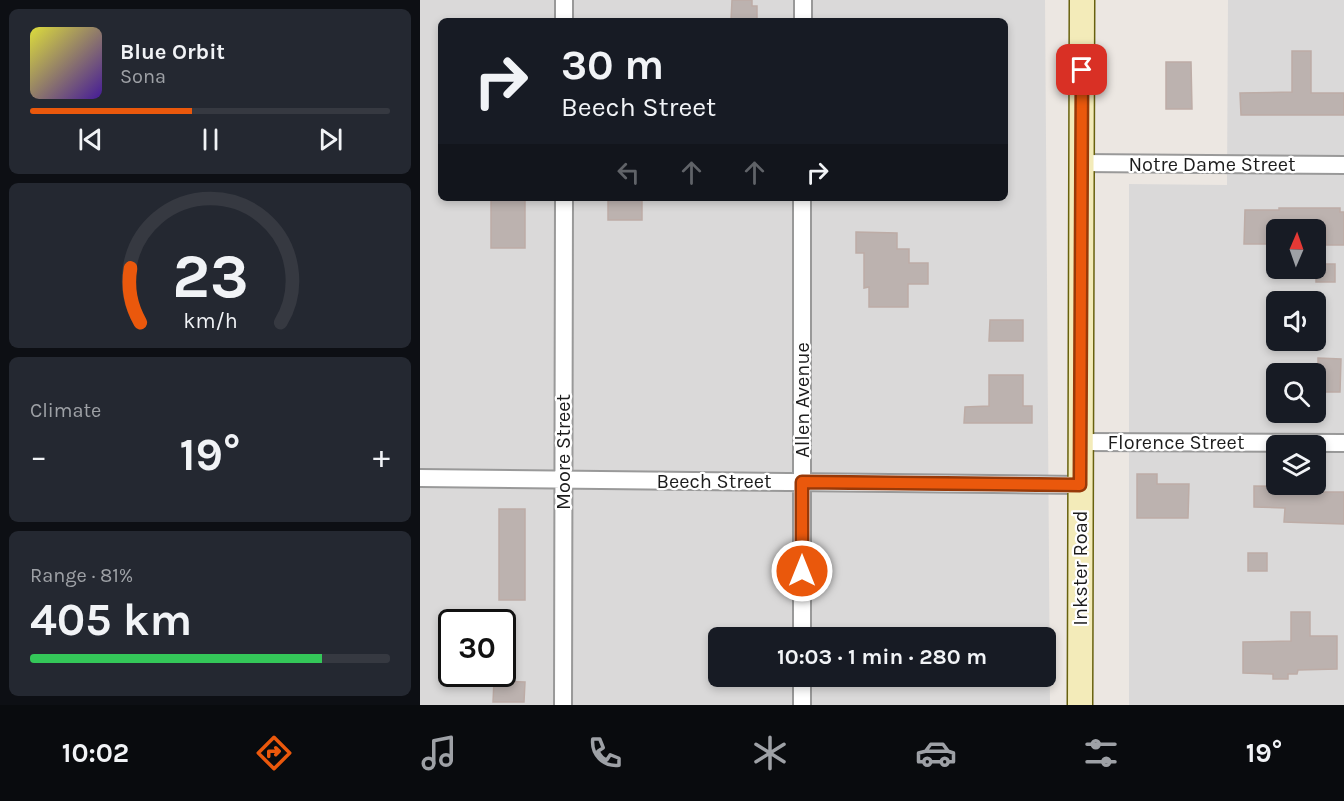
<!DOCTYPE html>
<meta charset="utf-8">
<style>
body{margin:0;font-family:Karla,sans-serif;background:#242831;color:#f1f3f6;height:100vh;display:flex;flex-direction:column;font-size:22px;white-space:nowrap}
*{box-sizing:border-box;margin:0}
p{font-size:20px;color:#9ea1a6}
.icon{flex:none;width:33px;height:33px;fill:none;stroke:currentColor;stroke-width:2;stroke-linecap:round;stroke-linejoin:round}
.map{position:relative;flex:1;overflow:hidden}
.details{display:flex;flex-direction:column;gap:9px;padding:9px;background:#0d0f14;width:420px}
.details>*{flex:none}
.hud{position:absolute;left:18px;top:18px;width:570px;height:183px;border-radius:9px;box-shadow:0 3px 9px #0003;background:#171b24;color:#f1f3f6;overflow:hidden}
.needle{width:39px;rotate:2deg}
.controls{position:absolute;left:846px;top:219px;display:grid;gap:12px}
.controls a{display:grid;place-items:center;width:60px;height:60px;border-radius:9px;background:#171b24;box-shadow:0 3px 9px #0003;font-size:30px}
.speed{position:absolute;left:18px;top:609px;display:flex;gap:12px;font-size:30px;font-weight:700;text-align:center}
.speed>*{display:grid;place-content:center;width:78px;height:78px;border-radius:50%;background:#171b24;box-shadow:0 3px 9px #0003;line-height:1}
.speed .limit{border:3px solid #111;border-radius:9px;background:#fff;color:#111}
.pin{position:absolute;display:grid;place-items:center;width:51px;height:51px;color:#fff;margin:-26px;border-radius:12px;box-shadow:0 3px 9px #0006}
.me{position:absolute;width:66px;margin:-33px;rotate:0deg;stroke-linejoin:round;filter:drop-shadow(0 0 4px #0008)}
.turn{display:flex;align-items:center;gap:21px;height:126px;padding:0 24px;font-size:27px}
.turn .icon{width:78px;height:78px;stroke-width:2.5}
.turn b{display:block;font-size:42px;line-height:51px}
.lanes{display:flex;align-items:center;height:57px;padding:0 24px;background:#0003;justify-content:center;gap:30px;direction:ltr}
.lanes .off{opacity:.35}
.big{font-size:45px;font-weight:700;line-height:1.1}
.details .tile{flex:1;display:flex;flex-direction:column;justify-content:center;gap:9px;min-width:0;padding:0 21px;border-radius:9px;background:#242831}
.details .dial{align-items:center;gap:0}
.dial svg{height:156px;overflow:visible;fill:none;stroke:#363941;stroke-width:7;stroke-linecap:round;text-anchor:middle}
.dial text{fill:#f1f3f6;stroke:none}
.song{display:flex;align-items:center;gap:18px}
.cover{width:72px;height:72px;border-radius:9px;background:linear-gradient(135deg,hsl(60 70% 55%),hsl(260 70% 35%))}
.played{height:6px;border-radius:3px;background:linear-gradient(90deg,#ea580c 45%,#363941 45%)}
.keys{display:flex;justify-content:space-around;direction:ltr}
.heat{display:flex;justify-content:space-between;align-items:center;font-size:33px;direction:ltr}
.charge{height:9px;border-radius:4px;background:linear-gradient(90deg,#34c759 81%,#363941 0)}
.trip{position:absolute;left:288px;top:627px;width:348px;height:60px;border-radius:9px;background:#171b24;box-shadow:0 3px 9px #0003;font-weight:700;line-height:60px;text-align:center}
.dock{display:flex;height:96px;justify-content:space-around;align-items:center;background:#090b0e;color:#9ea1a6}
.dock .icon{width:42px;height:42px}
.dock .selected{color:#ea580c}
.dock b{font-size:27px;color:#f1f3f6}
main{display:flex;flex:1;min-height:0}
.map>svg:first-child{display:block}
</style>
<main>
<section class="details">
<div class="tile">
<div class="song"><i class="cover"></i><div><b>Blue Orbit</b><p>Sona</p></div></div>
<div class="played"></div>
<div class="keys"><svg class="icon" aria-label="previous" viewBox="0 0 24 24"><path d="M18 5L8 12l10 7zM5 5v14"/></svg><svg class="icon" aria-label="pause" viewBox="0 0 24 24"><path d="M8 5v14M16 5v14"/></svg><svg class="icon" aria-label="next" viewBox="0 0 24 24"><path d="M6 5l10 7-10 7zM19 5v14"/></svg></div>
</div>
<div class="tile dial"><svg viewBox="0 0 100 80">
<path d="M14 69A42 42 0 1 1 86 69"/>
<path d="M14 69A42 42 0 0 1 9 41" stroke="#ea580c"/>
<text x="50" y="56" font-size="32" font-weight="700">23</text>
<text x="50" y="72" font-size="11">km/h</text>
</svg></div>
<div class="tile"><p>Climate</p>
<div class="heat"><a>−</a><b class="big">19°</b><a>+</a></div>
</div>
<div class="tile"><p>Range · 81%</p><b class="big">405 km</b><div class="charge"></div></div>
</section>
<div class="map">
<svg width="924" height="705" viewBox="0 0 924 705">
<rect width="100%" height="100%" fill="#ece7e2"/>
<!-- residential -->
<path fill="#dad9d9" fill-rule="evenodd" d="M 0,0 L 625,0 L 630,705 L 0,705 ZM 21,21 L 585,21 L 585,198 L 21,198 ZM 32,622 L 82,622 L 82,674 L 32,674 ZM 298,638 L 626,638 L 626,676 L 298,676 Z
M 808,0 L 924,0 L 924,705 L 709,705 L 709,184 L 807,185 ZM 856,230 L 896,230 L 896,268 L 856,268 ZM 856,302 L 896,302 L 896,340 L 856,340 ZM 856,374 L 896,374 L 896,412 L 856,412 ZM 856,446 L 896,446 L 896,484 L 856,484 Z"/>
<!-- building -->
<path fill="#bcb2af" stroke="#bdaca6" stroke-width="1.5" d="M 312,0 L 332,0 L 332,6 L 337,6 L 337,21 L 311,21 Z
M 872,51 L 891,51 L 891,93 L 924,93 L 924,115 L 821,115 L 820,93 L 872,92 Z
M 746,62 L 771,62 L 772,109 L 746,109 Z
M 71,198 L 105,198 L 105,248 L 71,248 Z
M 188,199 L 222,199 L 222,220 L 188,220 Z
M 859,208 L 920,208 L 920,212 L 924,212 L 924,245 L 906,245 L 906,230 L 848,230 L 848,244 L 824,244 L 825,210 L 859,210 Z
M 436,232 L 477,233 L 477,249 L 489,249 L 489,263 L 508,263 L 508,284 L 488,284 L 488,307 L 449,307 L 449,287 L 444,288 L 444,253 L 436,253 Z
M 896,264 L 915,264 L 915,282 L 896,282 Z
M 570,320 L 603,320 L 603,341 L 569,341 Z
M 898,358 L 921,359 L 920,392 L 898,392 Z
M 569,375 L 603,375 L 603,406 L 612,406 L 612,423 L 544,423 L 545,407 L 569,406 Z
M 717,474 L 737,474 L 737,484 L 769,484 L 768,518 L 717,518 Z
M 834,486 L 888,487 L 888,492 L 924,492 L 924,524 L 864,522 L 865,508 L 834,507 Z
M 79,509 L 105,509 L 105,600 L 79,600 Z
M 828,553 L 847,553 L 847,571 L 828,571 Z
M 871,612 L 890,612 L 890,636 L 917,636 L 917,669 L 878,670 L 877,674 L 868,674 L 868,679 L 853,679 L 853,674 L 823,673 L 823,642 L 871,641 Z
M 74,681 L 105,682 L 104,702 L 73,702 Z"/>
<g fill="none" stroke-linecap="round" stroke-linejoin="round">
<!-- street casing -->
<g stroke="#999" stroke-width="20">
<path id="street" d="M 144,21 L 144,0
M 383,21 L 383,0
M 661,163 L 924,165
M 660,442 L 924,443
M 0,478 L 660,485
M 382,638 L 382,198
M 143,705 L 144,198
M 382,705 L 382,676"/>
</g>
<!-- secondary casing -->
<g stroke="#68610e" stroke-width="27">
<path id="secondary" d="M 660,705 L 662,0"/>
</g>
<!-- street -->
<use href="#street" stroke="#fff" stroke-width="16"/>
<!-- secondary -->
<use href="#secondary" stroke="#f3ebb9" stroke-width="24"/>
</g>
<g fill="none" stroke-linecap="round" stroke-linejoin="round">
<!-- route casing -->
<g stroke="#983908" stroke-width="15">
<path id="route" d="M 382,571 L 382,482 L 660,485 L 662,70"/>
</g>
<!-- route -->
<use href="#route" stroke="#ea580c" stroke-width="10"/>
</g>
<g text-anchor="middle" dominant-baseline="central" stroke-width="4.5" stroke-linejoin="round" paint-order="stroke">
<!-- street labels -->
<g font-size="20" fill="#1c1c1c" stroke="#fff">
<text x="792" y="164">Notre Dame Street</text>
<text transform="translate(382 400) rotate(-90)">Allen Avenue</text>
<text x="756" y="442">Florence Street</text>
<text transform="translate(143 452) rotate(-90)">Moore Street</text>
<text x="294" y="481">Beech Street</text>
<text transform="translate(660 568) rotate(-90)">Inkster Road</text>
</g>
</g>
</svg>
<div class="controls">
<a><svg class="needle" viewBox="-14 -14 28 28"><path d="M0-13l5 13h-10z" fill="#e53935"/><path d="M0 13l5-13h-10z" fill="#9ea1a6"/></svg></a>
<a><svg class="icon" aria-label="sound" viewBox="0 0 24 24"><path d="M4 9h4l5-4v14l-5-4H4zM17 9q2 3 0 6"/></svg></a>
<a><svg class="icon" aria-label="search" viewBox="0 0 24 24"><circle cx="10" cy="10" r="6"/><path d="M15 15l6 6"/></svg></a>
<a><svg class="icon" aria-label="layers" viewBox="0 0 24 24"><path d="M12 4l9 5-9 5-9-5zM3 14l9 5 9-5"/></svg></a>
</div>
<div class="speed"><div class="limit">30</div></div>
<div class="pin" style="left:662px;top:70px;background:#d93025"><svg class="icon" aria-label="arrive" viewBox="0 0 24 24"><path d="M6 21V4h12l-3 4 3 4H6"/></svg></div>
<svg class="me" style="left:382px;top:571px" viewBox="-20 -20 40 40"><circle r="17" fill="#ea580c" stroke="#fff" stroke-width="3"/><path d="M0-11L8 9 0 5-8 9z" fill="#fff"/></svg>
<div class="trip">10:03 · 1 min · 280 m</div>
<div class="hud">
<div class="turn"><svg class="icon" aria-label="right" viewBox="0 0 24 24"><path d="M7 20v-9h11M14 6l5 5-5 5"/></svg><div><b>30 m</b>Beech Street</div></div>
<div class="lanes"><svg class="icon off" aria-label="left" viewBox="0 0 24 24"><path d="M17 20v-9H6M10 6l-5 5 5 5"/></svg><svg class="icon off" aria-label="ahead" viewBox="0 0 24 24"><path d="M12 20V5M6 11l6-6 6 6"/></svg><svg class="icon off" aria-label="ahead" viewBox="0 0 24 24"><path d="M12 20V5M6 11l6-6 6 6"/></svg><svg class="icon" aria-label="right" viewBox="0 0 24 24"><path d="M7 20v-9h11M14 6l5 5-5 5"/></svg></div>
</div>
</div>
</main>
<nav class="dock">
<b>10:02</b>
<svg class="icon selected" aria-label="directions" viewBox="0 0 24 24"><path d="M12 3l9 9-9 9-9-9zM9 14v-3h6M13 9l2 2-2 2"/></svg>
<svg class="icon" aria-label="music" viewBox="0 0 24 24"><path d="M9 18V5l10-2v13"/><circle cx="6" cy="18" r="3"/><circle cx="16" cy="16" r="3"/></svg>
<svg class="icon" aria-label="phone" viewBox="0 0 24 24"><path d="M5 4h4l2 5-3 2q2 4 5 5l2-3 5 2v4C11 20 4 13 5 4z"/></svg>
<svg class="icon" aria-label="climate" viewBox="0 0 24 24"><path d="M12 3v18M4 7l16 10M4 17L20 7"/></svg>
<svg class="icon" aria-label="car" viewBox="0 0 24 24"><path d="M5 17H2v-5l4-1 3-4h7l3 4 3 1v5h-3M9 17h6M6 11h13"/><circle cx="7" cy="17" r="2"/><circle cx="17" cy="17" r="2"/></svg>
<svg class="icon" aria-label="filters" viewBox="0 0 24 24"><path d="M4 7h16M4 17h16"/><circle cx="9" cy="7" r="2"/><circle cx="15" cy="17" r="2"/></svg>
<b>19°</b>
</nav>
